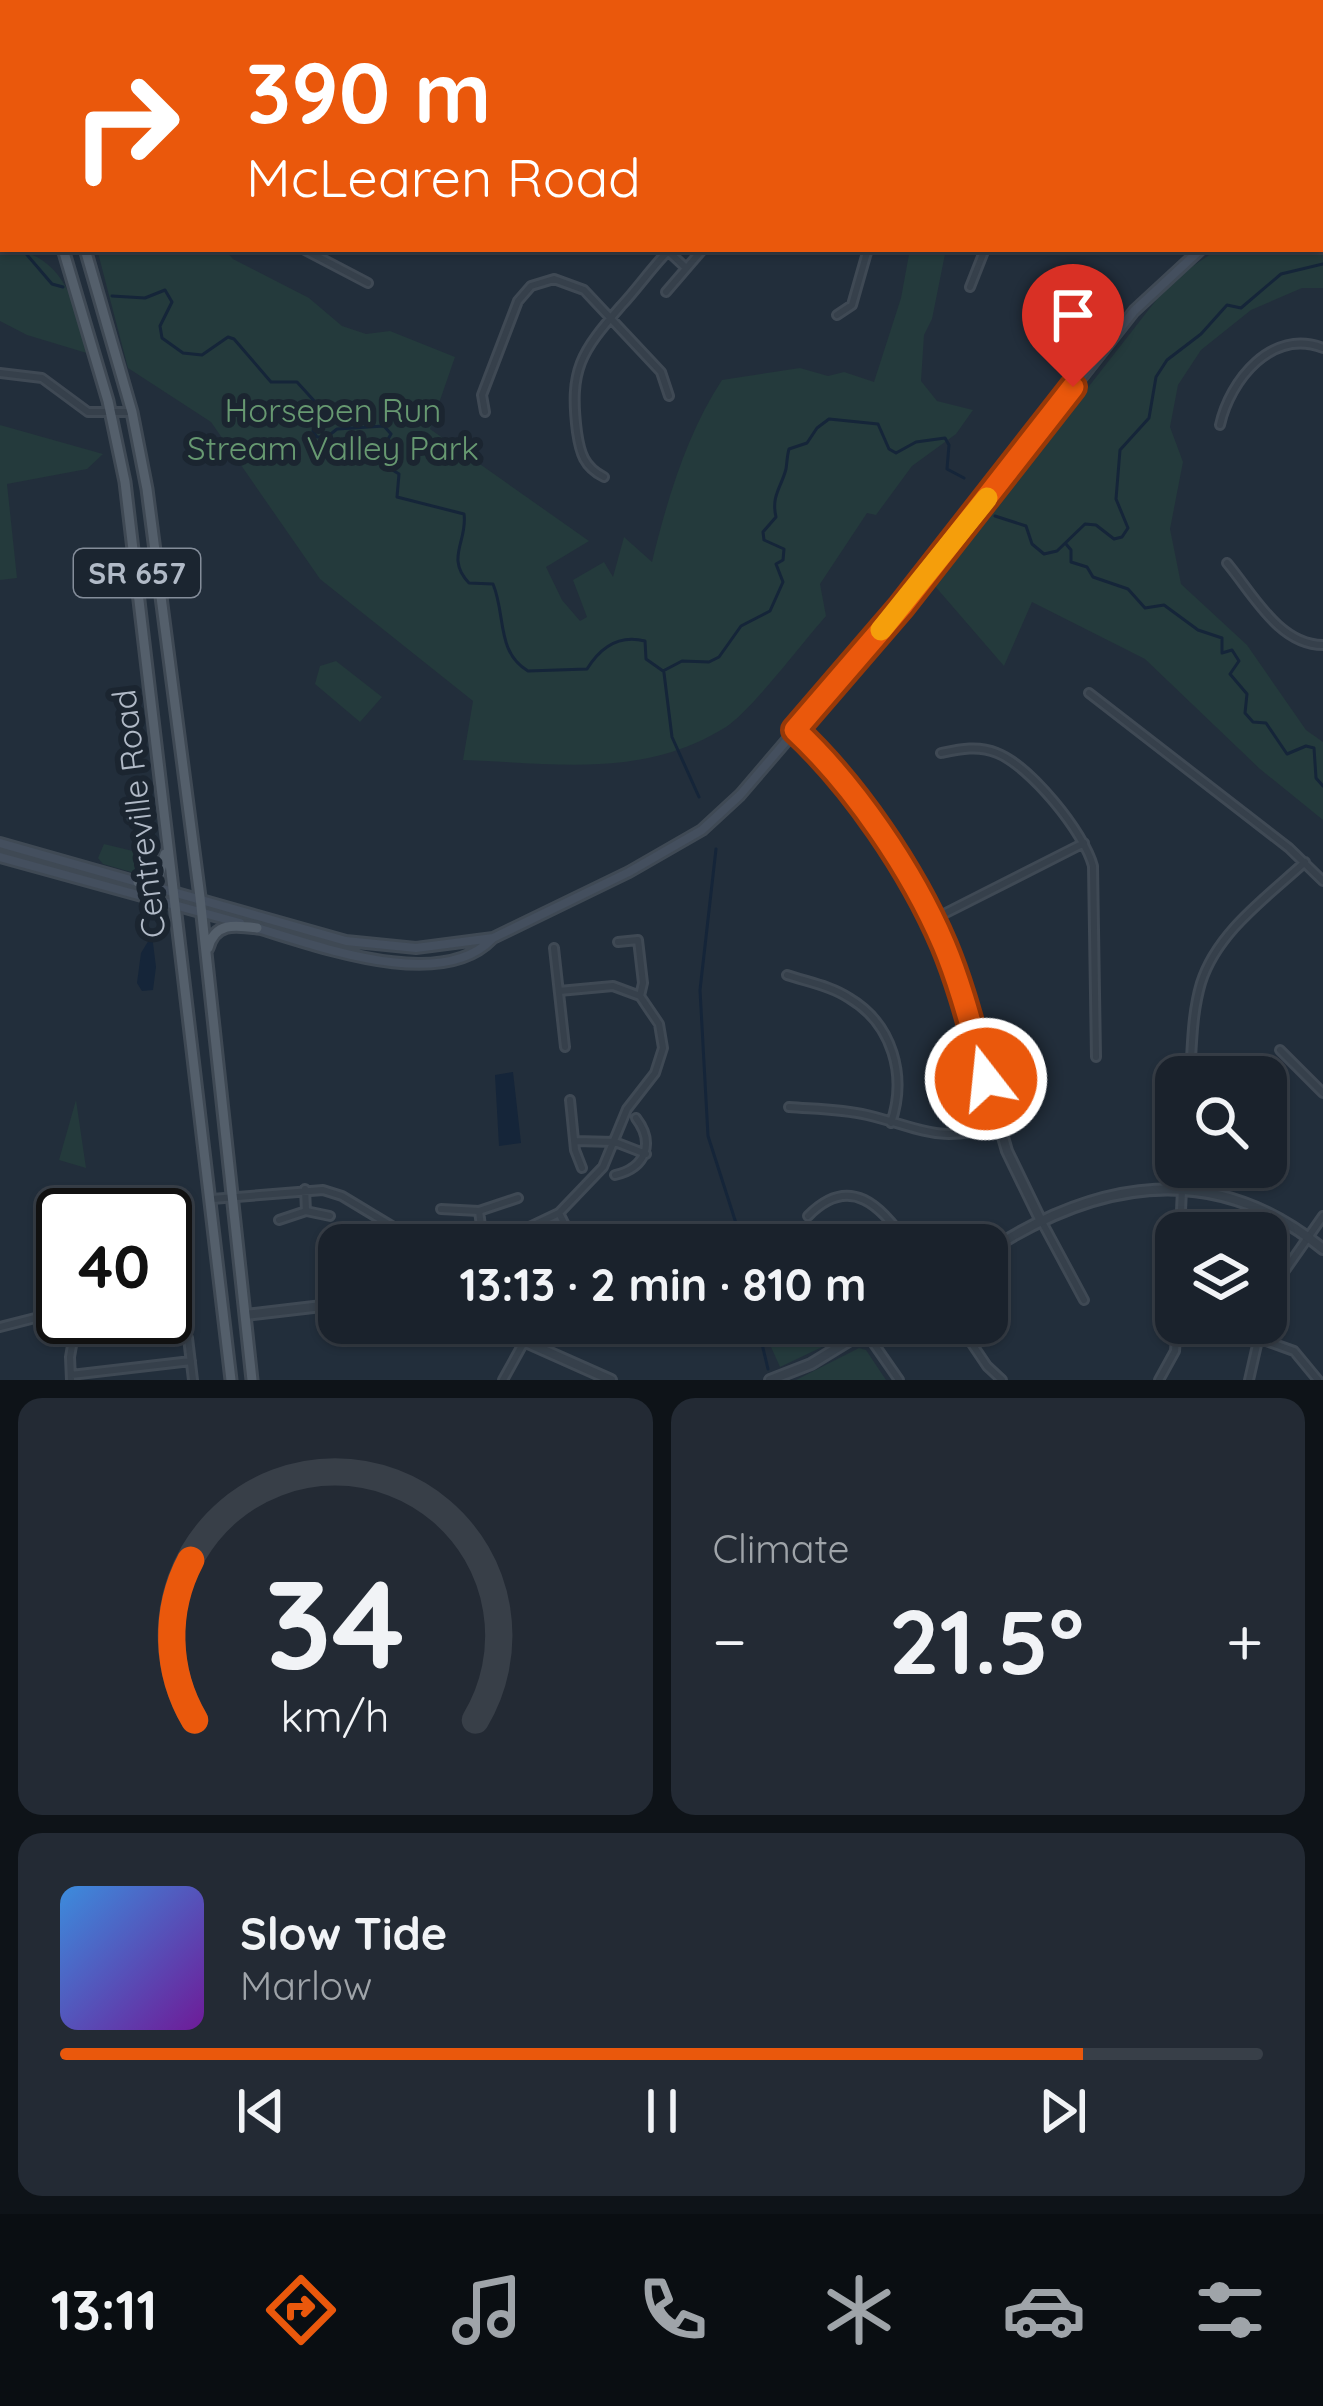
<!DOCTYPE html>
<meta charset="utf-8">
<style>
body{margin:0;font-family:Quicksand,sans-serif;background:#232a34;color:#f1f3f6;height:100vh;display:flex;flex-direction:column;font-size:45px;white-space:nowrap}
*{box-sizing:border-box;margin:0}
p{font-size:39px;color:#9fa4a9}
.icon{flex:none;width:66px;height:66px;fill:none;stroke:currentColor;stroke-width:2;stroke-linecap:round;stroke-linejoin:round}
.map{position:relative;height:1380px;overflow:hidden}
.side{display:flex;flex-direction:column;gap:18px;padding:18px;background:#0e1318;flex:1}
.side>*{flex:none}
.hud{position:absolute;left:0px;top:0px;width:1323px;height:252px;box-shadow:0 3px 9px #0004,0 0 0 3px #383f48;background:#ea580c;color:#fff;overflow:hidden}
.buttons{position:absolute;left:1155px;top:1056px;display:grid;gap:24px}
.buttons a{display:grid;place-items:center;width:132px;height:132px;border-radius:24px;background:#1a222c;box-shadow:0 3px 9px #0004,0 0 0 3px #383f48;font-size:60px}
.speed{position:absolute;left:36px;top:1188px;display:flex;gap:24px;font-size:60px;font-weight:700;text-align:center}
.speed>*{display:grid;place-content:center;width:156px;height:156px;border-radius:50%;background:#1a222c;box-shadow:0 3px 9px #0004,0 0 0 3px #383f48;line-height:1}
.speed .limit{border:6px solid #111;border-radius:18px;background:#fff;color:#111}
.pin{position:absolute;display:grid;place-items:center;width:102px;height:102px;color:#fff;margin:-123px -51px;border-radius:50% 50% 50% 0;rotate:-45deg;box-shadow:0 0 12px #0007}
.pin .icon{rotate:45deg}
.me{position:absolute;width:132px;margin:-66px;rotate:344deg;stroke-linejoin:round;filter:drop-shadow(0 0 9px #0008)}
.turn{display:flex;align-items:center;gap:42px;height:252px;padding:0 48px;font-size:54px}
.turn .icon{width:156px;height:156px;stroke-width:2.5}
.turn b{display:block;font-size:84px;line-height:102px}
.big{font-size:90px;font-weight:700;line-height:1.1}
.side .widget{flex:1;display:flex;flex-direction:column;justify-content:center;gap:18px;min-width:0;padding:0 42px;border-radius:24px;background:#232a34}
.side .dial{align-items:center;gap:0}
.dial svg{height:312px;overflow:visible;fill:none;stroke:#383f48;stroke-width:7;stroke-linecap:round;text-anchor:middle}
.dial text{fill:#f1f3f6;stroke:none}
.song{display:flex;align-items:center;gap:36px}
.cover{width:144px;height:144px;border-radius:18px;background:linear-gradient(135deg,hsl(210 70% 55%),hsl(280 70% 35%))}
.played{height:12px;border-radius:6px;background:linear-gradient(90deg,#ea580c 85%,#383f48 85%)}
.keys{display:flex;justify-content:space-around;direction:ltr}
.heat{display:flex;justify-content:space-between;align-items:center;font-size:66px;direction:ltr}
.side .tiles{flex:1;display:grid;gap:18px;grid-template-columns:1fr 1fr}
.widget:last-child{grid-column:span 2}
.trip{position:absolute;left:318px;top:1224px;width:690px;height:120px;border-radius:24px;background:#1a222c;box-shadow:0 3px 9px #0004,0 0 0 3px #383f48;font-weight:700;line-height:120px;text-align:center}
.dock{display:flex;height:192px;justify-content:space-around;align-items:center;background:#0a0e12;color:#9fa4a9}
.dock .icon{width:84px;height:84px}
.dock .on{color:#ea580c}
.dock b{font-size:54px;color:#f1f3f6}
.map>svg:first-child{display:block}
</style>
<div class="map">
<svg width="1323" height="1380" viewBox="0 0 1323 1380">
<rect width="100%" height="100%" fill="#222e3b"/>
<!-- green -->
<path fill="#243a3c" d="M 1323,200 L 1323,288 L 1302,288 L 1251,310 L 1201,350 L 1178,385 L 1170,427 L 1183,462 L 1170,529 L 1181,584 L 1247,645 L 1306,730 L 1323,742 L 1323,820 L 1260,769 L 1145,659 L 1032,602 L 1004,666 L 934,585 L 1157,299 L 1190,268 L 1218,249 L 1320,249 Z
M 0,239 L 3,249 C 63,249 76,306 90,354 L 27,335 L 0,321 Z
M 97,249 L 224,249 L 233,259 L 309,298 L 342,326 L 366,334 L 390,331 L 455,357 L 430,429 L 589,541 L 546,567 L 562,600 L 580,621 L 587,617 L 573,580 L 604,562 L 613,577 L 624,537 L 652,562 C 667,500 687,433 722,380 L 800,368 L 828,376 L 844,372 L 874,382 L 901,298 L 910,249 L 946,249 L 932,319 L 924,335 L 921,381 L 937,401 L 973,410 L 956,434 L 912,466 L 876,515 L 867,513 L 820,584 L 826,616 C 803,642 751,711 726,727 C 642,779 557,763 463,760 L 473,701 L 320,579 L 211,422 L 128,368 Z
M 0,425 L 103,454 L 87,469 L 7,484 L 17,578 L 0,580 Z
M 336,661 L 382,697 L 360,722 L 315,684 L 320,666 Z
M 150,789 L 157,868 L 145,876 L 103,864 L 98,858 L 104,844 L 141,853 L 150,845 L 146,796 Z
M 76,1100 L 86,1168 L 59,1160 Z
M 766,1323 L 858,1323 L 820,1348 L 780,1367 L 763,1329 Z
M 859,1348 L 866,1350 L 886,1380 L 796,1380 Z"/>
<!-- water -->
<path fill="#152539" d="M 152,935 L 156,967 L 153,990 L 142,991 L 137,983 L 141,953 Z
M 513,1072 L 521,1143 L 499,1146 L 495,1075 Z"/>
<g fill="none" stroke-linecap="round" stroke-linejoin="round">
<!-- stream -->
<path stroke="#152539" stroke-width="3" d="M 0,239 L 3,239
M 22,249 L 52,284 L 63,287
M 112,296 L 145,298 L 165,290 L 172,302 L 160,326 L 162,338 L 183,353 L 202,355 L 228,337 L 234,339 L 271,382 L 297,382 L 317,404 L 313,431 L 317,437 L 327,437 L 337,429 L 384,426 L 391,434 L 380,453 L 383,464 L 399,474 L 397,497 L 464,514 C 468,541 445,558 469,583 L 493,584 C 506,615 496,652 528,671 L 587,669 C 600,648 618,634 645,641 L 646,659 L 663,671 L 682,661 L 709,662 L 719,657 L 741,626 L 770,611 L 783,582 L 776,564 L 783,560 L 784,549 L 764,540 L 763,532 L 776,517 C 771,496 781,488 786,469 C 787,463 787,456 789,449 L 807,443 L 817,428 L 829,419 L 878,424 L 889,449 L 896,453 L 916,442 L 945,438 L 949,445 L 947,469 L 964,478
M 995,516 L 1026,526 L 1032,544 L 1044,554 L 1057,551 L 1085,524 L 1096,525 L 1114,539 L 1122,537 L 1128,528 L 1116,499 L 1120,450 L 1149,418 L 1156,377 L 1167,360 L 1201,334 L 1227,305 L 1241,308 L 1281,274 L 1323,264
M 1066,544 L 1071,550 L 1071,562 L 1087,567 L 1093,577 L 1128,589 L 1145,608 L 1164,605 L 1198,630 L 1222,638 L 1222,653 L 1232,650 L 1239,661 L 1230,674 L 1247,694 L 1245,713 L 1253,722 L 1266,723 L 1287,754 L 1306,746 L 1314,748 L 1316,778 L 1323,786
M 664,673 L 672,737 L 699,797
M 716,849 L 700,990 L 708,1136 L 743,1245
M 757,1323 L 768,1369"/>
<!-- minor casing -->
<g stroke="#3f4954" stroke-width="12">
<path id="minor" d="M 797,0 L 800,3
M 903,0 L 903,3
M 95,3 L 97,0
M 355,3 L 355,0
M 450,3 L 451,0
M 543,3 L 544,0
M 658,3 L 659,0
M 771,3 L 774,0
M 1172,3 L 1172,0
M 1320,60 L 1323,60
M 303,249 L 368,283
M 668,251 L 686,268
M 970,287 L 985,249
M 666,292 L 703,249
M 837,315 L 852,305 L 868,249
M 0,373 L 42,378 L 88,412 L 132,412
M 485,412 L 482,395 L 518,301 L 531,286 L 554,279 L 584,290 L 661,372 L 669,396
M 1220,425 C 1230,380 1272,328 1323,348
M 604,477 C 584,467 580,453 577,432 C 569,369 581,352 621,306 C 638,288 652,267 670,249
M 1227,563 C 1253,594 1279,645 1323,645
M 1089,693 L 1289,848 L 1323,881
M 941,753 C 960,749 978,745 997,753 C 1030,766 1084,832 1093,866 L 1096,1057
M 932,920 L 1084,843
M 618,942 L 638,940 L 643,983 L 640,996
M 554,948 L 565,1047
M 787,975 C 808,982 831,986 849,998 C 893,1024 907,1076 891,1123
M 1280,1050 L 1323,1093
M 1190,1077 C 1192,1046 1192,1013 1201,983 C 1217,932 1267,897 1305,862
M 570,1100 L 575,1150 L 582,1168
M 789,1107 C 815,1109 841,1109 867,1115 C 925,1129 937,1144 999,1125
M 575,1141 L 615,1142 L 646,1154
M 615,1175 C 646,1168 655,1143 636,1118
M 305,1189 L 306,1211
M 212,1199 L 323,1190 L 342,1196 L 395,1228 L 431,1239 L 464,1242 L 517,1233 L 559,1213 L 603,1167 L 627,1109 L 655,1073 L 663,1048 L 659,1024 L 640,996 L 613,986 L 559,991
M 441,1209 L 479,1211 L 518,1198
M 479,1211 L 483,1241
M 559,1213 L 575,1245
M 808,1216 C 850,1173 882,1206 908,1245
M 279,1220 L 306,1211 L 330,1216
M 1042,1222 L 1084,1300
M 1180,1233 L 1183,1167
M 1266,1308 L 1279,1279 L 1323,1216
M 958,1323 L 987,1366 L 1002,1380
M 0,1327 L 39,1317 L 130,1338 L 183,1333 L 188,1338 L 193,1380
M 865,1331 L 899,1380
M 1258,1338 L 1294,1351 L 1318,1380
M 71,1375 L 191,1361
M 71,1380 L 70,1357 L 76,1323
M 503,1380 L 524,1342
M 1159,1380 L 1175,1351 L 1177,1323
M 1249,1380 L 1262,1323"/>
</g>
<!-- tertiary casing -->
<g stroke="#3f4954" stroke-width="14">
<path id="tertiary" d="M 795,730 L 844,782 L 932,920 L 963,997 L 1007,1151 L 1040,1219
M 987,1252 C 1097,1180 1214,1159 1323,1249
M 245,1315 L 339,1304
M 483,1323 L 611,1380
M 770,1380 L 811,1364 L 878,1323"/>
</g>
<!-- secondary casing -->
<g stroke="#3f4954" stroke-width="14">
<path id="secondary" d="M 1320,189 L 1323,188
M 0,843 L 346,941 L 416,948 L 493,938 L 629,872 L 702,830 L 740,795 L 901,607 L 1134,311 L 1201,249
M 0,857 L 240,923
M 254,927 C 316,945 440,993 492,939"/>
</g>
<!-- primary casing -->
<g stroke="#3f4954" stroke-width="15">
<path id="primary" d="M 4,0 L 5,3
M 26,0 L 27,3
M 63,249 L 108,401 L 125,482 L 231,1380
M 85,249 L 132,412 L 147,489 L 200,897 L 252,1380
M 138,882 L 159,875 L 165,854
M 208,948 C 215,922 235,925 257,928"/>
</g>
<!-- minor -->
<use href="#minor" stroke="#36404b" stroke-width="6"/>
<!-- tertiary -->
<use href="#tertiary" stroke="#36404b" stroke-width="8"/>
<!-- secondary -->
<use href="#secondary" stroke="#444f5e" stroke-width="8"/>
<!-- primary -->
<use href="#primary" stroke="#545f6b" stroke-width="9"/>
</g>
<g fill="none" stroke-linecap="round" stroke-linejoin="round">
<!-- route casing -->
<g stroke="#983908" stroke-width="30">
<path id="route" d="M 986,1079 C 973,1034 962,988 944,945 C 912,870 854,785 795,730 L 901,607 L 1073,387"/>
</g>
<!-- route -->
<use href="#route" stroke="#ea580c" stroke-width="21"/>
<!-- slow -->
<path stroke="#f59e0b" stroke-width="21" d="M 881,630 L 987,498"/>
</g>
<g text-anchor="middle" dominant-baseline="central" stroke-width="12" stroke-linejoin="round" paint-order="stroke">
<!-- shield labels -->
<rect fill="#1b2530" stroke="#848d9a" stroke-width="3" x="74" y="549" width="126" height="48" rx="9"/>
<g font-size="30" font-weight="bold" fill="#b1bac7">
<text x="137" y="573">SR 657</text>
</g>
<!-- park labels -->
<g font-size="33" fill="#679971" stroke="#1b2530">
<text x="333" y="409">Horsepen Run<tspan x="333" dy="38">Stream Valley Park</tspan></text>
</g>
<!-- street labels -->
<g font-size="33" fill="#b1bac7" stroke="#1b2530">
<text transform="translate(138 814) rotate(-97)">Centreville Road</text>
</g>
</g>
</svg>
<div class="buttons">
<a><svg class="icon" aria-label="search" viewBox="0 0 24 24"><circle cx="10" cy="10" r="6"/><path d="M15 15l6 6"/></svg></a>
<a><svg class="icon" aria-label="layers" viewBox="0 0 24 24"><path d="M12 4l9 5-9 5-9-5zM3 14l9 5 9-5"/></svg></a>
</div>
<div class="speed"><div class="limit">40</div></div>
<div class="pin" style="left:1073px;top:387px;background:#d93025"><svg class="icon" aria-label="arrive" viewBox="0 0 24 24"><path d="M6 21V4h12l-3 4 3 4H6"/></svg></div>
<svg class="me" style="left:986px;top:1079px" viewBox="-20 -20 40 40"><circle r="17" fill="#ea580c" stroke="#fff" stroke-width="3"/><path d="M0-11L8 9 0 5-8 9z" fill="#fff"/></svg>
<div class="trip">13:13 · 2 min · 810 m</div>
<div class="hud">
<div class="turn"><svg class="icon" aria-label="right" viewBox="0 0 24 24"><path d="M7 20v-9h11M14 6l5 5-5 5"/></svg><div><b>390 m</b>McLearen Road</div></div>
</div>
</div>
<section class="side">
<div class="tiles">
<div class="widget dial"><svg viewBox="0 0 100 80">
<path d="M14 69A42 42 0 1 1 86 69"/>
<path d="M14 69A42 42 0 0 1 13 28" stroke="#ea580c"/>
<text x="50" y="56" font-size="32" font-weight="700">34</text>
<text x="50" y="72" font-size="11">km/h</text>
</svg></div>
<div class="widget"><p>Climate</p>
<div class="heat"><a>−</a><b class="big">21.5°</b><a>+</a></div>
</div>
<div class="widget">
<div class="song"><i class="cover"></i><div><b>Slow Tide</b><p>Marlow</p></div></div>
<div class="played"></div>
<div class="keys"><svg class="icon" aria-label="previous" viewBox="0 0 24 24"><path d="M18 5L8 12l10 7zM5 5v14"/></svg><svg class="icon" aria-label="pause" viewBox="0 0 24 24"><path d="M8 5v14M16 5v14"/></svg><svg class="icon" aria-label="next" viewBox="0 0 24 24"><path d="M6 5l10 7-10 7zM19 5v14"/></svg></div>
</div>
</div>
</section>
<nav class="dock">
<b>13:11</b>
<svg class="icon on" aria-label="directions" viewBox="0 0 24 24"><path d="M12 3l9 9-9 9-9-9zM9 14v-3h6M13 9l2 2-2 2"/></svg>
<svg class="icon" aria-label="music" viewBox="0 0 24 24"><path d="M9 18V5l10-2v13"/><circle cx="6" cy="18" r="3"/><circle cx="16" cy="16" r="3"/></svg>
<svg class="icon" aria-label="phone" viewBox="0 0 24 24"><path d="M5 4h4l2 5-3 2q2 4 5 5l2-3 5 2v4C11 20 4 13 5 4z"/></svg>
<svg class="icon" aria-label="climate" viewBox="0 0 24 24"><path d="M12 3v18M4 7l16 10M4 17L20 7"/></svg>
<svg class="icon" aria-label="car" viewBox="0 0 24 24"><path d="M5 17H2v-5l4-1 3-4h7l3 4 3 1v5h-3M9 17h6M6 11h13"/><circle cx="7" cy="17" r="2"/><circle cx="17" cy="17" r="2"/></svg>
<svg class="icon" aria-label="filters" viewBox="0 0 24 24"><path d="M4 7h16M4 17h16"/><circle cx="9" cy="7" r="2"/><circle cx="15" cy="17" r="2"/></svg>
</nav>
